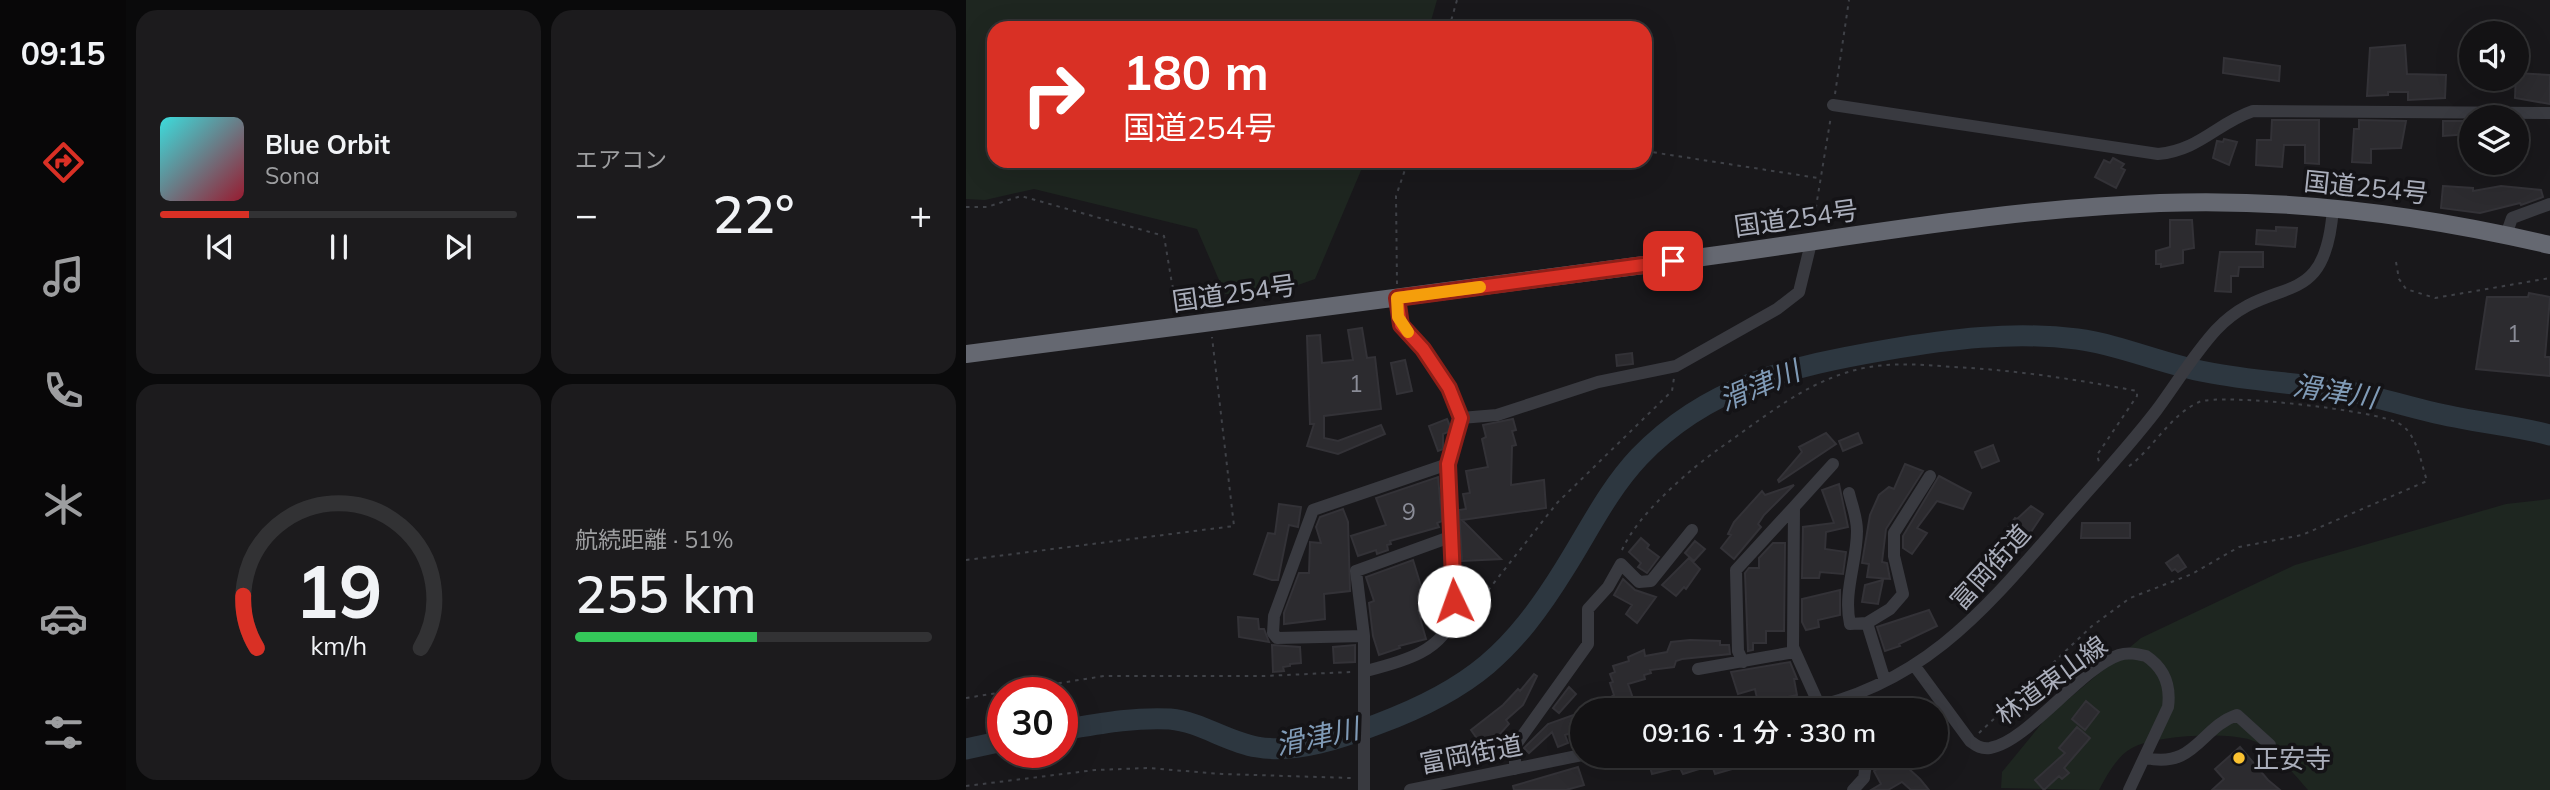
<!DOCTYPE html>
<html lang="ja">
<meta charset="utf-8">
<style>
body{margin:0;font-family:Mulish,"Noto Sans JP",sans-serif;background:#1c1b1d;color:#f1f3f6;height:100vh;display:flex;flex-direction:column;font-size:26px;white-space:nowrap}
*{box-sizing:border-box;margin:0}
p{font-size:23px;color:#9d9ea0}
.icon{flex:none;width:38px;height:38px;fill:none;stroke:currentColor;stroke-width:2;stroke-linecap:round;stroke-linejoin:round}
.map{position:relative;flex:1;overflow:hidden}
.sheet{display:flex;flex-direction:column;gap:10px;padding:10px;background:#0a0a0b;width:840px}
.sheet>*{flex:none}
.guide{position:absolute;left:21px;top:21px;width:665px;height:147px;border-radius:21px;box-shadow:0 7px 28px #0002,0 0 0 2px #323234;background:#d93025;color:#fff;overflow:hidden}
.buttons{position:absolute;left:1493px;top:21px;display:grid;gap:14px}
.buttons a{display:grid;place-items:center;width:70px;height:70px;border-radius:50%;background:#131214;box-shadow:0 7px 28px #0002,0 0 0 2px #323234;font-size:35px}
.speed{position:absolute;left:21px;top:677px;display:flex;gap:14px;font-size:35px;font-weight:700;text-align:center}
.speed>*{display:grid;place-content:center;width:91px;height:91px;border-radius:50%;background:#131214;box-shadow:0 7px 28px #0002,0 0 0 2px #323234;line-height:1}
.speed .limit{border:10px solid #d22;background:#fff;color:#111}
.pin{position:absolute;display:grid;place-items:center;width:60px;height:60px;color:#fff;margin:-30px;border-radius:14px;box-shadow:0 4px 10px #0006}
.me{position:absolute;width:77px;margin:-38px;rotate:357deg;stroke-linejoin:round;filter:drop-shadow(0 0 5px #0008)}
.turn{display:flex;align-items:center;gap:24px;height:147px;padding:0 21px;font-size:32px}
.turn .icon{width:91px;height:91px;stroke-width:2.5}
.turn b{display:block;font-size:49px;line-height:60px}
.big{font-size:52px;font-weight:600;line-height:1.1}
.sheet .card{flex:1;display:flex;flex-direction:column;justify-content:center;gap:10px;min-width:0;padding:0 24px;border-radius:21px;background:#1c1b1d}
.sheet .dial{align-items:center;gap:0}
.dial svg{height:182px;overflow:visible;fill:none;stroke:#323234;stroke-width:7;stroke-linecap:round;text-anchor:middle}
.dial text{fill:#f1f3f6;stroke:none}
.song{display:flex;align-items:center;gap:21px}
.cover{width:84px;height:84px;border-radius:10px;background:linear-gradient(135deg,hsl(180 70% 55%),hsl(350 70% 35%))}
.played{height:7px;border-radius:4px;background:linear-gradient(90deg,#d93025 25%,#323234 25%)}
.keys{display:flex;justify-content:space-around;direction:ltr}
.heat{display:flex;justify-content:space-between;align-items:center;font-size:38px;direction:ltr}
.charge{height:10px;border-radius:5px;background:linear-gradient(90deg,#34c759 51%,#323234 0)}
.sheet .tiles{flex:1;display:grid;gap:10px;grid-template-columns:repeat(2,1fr)}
.trip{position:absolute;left:604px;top:698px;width:378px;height:70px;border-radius:35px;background:#131214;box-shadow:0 7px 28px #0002,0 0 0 2px #323234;font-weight:600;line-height:70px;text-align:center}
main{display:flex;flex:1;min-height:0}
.tabs{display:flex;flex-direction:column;width:126px;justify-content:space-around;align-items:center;background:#080708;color:#9d9ea0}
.tabs .icon{width:49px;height:49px}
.tabs .current{color:#d93025}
.tabs b{font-size:32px;color:#f1f3f6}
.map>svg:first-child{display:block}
</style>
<main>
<nav class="tabs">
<b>09:15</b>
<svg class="icon current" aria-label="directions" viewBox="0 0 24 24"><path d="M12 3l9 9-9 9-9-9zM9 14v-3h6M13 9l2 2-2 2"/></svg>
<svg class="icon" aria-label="music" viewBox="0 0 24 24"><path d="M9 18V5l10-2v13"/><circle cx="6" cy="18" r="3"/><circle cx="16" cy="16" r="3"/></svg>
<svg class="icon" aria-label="phone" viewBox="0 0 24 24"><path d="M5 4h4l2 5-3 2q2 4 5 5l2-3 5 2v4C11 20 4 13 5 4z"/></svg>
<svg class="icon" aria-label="climate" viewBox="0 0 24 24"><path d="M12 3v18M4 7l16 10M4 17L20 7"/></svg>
<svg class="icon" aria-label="car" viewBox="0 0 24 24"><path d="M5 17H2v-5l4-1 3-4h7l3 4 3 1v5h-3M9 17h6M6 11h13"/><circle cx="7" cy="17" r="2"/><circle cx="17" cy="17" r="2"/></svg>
<svg class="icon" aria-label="filters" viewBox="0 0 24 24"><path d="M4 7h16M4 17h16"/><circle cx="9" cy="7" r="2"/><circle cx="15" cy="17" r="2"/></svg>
</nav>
<section class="sheet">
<div class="tiles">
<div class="card">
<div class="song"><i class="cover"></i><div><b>Blue Orbit</b><p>Sona</p></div></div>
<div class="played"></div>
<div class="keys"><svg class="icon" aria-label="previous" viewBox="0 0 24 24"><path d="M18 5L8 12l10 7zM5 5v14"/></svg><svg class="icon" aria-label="pause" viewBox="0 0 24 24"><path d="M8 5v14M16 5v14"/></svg><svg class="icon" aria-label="next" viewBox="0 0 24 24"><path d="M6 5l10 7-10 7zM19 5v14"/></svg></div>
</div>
<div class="card"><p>エアコン</p>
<div class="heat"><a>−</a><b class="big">22°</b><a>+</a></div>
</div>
<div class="card dial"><svg viewBox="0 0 100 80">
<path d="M14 69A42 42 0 1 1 86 69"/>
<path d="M14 69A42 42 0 0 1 8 46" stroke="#d93025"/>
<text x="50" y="56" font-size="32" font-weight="700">19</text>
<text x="50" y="72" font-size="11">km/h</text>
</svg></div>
<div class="card"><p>航続距離 · 51%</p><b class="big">255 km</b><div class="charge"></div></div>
</div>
</section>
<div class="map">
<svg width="1584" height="790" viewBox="0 0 1584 790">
<rect width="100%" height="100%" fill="#19181b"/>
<!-- green -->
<path fill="#1e2620" d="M 0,0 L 471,0 L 463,28 L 28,28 L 28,161 L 399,161 L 349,279 L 301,296 L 259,294 L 231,229 L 68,189 L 19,200 L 0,199 Z
M 1584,499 L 1584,790 L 1342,790 C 1327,773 1307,748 1285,740 C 1259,732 1190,735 1166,748 C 1151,756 1141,775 1133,790 L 1035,788 L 1036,772 L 1081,717 L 1175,638 L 1329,565 L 1540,504 Z"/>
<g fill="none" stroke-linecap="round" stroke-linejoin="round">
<!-- river -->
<path stroke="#2d3740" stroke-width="21" d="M 96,730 C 132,724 167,717 204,719 C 235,722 261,742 291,747 C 330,754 376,738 412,724 C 506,689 547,652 599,568 C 623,530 642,490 673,457 C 742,385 827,366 920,350 C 983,339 1047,331 1111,339 C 1156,345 1196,364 1240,372 C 1289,382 1340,383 1389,393 C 1424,400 1458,412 1494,418 C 1524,424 1554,427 1584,435
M 0,749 L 37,741"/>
</g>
<!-- building -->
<path fill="#2c2b2f" stroke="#333237" stroke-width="2" d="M 1439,45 L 1441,74 L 1480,75 L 1479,98 L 1442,100 L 1442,92 L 1422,92 L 1422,95 L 1401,96 L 1404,48 Z
M 1258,58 L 1314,66 L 1313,81 L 1257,73 Z
M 1550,73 L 1584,75 L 1584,104 L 1549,98 Z
M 1306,120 L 1353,120 L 1353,164 L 1339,163 L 1339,145 L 1318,145 L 1316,167 L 1290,165 L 1291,140 L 1305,140 Z
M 1393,120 L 1440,121 L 1435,148 L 1405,149 L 1405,163 L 1386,162 L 1388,129 L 1393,129 Z
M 1477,121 L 1503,121 L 1503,134 L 1477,136 Z
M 1258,139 L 1271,142 L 1263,165 L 1247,158 L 1251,141 L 1257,142 Z
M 1147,158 L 1158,164 L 1155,168 L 1159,170 L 1150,188 L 1129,177 L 1138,160 L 1144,163 Z
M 1477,186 L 1507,188 L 1507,191 L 1535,186 L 1575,190 L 1577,197 L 1555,205 L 1554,203 L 1514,213 L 1475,208 Z
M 1204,220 L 1226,220 L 1228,248 L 1217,250 L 1217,263 L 1195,267 L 1195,264 L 1190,264 L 1190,251 L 1204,247 Z
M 1310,227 L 1331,228 L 1329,247 L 1290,244 L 1291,230 L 1310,231 Z
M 1254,252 L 1297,252 L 1297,267 L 1273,267 L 1272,276 L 1265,276 L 1265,292 L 1249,291 Z
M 1563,293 L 1584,297 L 1579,357 L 1584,357 L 1584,376 L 1510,369 L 1521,297 L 1562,297 Z
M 396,328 L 401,358 L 409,357 L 415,409 L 358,416 L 358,438 L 372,441 L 415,425 L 419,434 L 372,454 L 341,446 L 348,424 L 344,424 L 341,336 L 354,335 L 356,363 L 387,360 L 382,330 Z
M 666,353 L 667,364 L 651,366 L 650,355 Z
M 439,360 L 446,391 L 431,394 L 425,363 Z
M 481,419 L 484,426 L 482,432 L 477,434 L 477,449 L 472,451 L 463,426 Z
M 547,419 L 550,430 L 546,431 L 550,445 L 546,446 L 545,485 L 578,480 L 580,508 L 496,520 L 535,559 L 496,561 L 493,510 L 500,509 L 497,494 L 504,493 L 500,471 L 522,467 L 516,439 L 520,437 L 517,425 Z
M 860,433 L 870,444 L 813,482 L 812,480 L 836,452 L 833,447 Z
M 892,433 L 896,443 L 877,451 L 873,441 Z
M 1027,445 L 1033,461 L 1016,468 L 1009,452 Z
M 939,464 L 957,471 L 920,529 L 916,562 L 921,563 L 924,579 L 901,577 L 903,564 L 896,563 L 904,515 L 913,495 L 923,487 L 928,489 Z
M 973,476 L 1005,493 L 997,509 L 971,501 L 951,528 L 961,533 L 946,554 L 937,548 L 937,536 Z
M 472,477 L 476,521 L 471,523 L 473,527 L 424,541 L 425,544 L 421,545 L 422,550 L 411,554 L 410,550 L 392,556 L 385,536 L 420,525 L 410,498 Z
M 873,484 L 882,527 L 860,532 L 859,549 L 880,552 L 877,574 L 854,572 L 853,578 L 836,578 L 837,527 L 868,523 L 856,490 Z
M 828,485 L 798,515 L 792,524 L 795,527 L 768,559 L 755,548 L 765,535 L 762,534 L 768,522 L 796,491 L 799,495 Z
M 313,504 L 335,507 L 332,527 L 323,525 L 312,580 L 306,580 L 288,574 L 302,533 L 309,534 Z
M 1065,506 L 1077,514 L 1055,547 L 1041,529 L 1049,518 L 1051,519 Z
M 377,509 L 382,522 L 384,591 L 358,594 L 359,619 L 318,624 L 318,613 L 333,573 L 343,573 L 344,542 L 355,543 L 350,527 L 354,517 Z
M 1116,523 L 1164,523 L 1164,538 L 1115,538 Z
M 675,538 L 683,545 L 681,548 L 693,557 L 681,573 L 672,567 L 675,563 L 663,552 Z
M 729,541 L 739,549 L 728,561 L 719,553 Z
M 807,543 L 819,543 L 818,631 L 800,631 L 800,643 L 787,643 L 787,650 L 782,651 L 779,573 L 783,568 L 793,568 L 793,558 Z
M 1212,555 L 1220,567 L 1212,572 L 1209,569 L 1206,571 L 1200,563 Z
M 723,558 L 734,569 L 720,589 L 718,587 L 710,596 L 696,585 Z
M 447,560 L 455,586 L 476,581 L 478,602 L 452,611 L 460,639 L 433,646 L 434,648 L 413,655 L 407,636 L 403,603 L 408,601 L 400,577 Z
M 657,579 L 669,590 L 690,597 L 671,623 L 660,614 L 666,605 L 648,595 Z
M 495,580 L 514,580 L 514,597 L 496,597 Z
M 917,580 L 912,604 L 896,602 L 899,585 Z
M 874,590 L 874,615 L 852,620 L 853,627 L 840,630 L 836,622 L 836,599 Z
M 963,610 L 971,626 L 933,644 L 934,646 L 919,651 L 911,627 Z
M 272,617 L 292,619 L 293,629 L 298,629 L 303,642 L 273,637 Z
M 724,640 L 754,641 L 754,645 L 763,645 L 764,654 L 716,659 L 710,661 L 708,667 L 684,670 L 685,673 L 678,675 L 679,679 L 662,684 L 671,710 L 623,710 L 648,695 L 644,683 L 647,682 L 644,674 L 649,672 L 647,666 L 663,661 L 662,657 L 678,650 L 679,656 L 701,652 L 705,642 Z
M 306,645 L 334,647 L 335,663 L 324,664 L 324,666 L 317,667 L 318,671 L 307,672 Z
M 389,645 L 389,662 L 368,663 L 367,647 Z
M 824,662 L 831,679 L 828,679 L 831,695 L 792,703 L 789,689 L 772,694 L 765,672 Z
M 568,674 L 571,676 L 557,705 L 540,720 L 543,724 L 533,735 L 516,748 L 516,751 L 504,753 L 506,760 L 484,765 L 480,747 L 512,740 L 505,730 L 537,705 L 552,689 L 554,691 Z
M 603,687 L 610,694 L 593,713 L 587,708 Z
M 1120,701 L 1133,712 L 1119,730 L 1106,719 Z
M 616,712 L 616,730 L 599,735 L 602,743 L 592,747 L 586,732 L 563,753 L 558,748 L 582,724 Z
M 1111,727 L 1124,738 L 1098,768 L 1103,773 L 1096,779 L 1093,776 L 1078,790 L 1069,780 L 1099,753 L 1093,748 Z
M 1274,747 L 1302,780 L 1314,790 L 1246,790 L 1258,779 L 1249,769 Z
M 681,756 L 706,756 L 710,768 L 686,774 Z
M 726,756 L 785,756 L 766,769 L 749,774 L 746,765 L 717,774 L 712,764 L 726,760 Z
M 930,757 L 954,779 L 963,790 L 945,790 L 936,782 L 922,790 L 905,790 L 915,784 L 908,771 Z
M 612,767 L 618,785 L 600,790 L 548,790 L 547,786 Z"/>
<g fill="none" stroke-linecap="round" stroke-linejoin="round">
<!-- path -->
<path stroke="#3f4147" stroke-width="2" stroke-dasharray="3.5 5" stroke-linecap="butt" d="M 483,28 L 491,0
M 869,94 L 883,0
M 679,151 L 852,178
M 0,207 L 21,207 L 55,196 L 198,236 L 206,284 L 214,310
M 847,225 L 865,116
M 1430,262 L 1433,279 L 1440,289 L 1469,298 L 1584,278
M 431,284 L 430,196 L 442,161
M 656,550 C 671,515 723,470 754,448 C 793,421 831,389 876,374 C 913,361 949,364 987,367 C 1049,370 1109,379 1171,391 L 1171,396 L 1131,455 L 1133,462
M 0,560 L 268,526 L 246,337
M 501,617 L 591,503 L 706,391 L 708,378
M 0,698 L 138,676 L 298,676 L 385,672
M 1013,733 L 1126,626 L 1164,598 L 1226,574 L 1273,547 L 1336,535 L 1461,481 C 1455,463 1451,434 1434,424 C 1412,410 1255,393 1233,402 C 1204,415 1187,449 1162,467
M 0,786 L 129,770 L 182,768 L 256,774 L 385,778"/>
<!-- minor -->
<path stroke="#393a40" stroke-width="12" d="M 867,105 L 1192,154 C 1234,150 1251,123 1287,111 L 1584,113
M 1540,235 L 1546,218 L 1584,204
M 495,418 L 531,415 L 632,382 L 710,366 L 811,309 L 833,292 L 845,243
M 883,493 C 886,506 891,517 891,531 C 891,562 877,592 884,624 L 901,623
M 398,636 L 390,571 L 484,537
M 777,662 L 772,651 L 770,570 L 828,507
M 948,665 L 1004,741 C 1011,746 1015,749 1024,748 C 1061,742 1115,668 1153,655 C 1162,652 1171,654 1180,656 C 1198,668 1205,685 1202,707 L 1163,790
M 732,669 L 828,652
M 400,671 C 435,662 478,652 488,613 L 482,464 L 495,418 L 483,388 L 458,349 L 435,325 L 431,298
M 919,681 L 901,623 L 924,609 L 937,594 L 928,556 L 928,533 L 964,476
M 854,707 L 827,647 L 828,507 L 867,464
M 835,710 C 956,686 1017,612 1094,523 C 1126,486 1160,450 1190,411 C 1210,384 1228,354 1250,330 C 1307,270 1359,317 1367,208
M 1180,758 C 1229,769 1235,727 1271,715 L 1304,745
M 549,769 L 549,746 L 622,644 L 622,609 L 642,587 L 655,564 L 673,582 L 685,581 L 726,530
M 398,790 L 398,636 L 311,638 L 307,633 L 308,616 L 347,510 L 482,464
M 444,790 L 616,755
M 887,790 L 898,778 L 901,756"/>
<!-- highway -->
<path stroke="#656871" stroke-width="18" d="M 0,354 C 236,323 472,293 708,261 C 870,240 1031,209 1194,203 C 1325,198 1457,215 1584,245"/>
</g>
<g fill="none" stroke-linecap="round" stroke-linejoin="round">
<!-- route casing -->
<g stroke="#8d1f18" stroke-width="18">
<path id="route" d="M 488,601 L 482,464 L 495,418 L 483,388 L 457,349 L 435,325 L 431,298 L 707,261"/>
</g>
<!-- route -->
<use href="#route" stroke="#d93025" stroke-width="12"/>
<!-- slow -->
<path stroke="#f59e0b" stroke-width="12" d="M 442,332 L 432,317 L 431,298 L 514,287"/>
</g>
<!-- markers -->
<circle fill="#fbc230" stroke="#141316" stroke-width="2.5" cx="1273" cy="758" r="7"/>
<g text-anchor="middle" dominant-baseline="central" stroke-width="7" stroke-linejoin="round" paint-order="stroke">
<!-- number labels -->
<g font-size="23" fill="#8a8c97">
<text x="1548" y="333">1</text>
<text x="390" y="383">1</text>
<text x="443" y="511">9</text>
</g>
<!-- street labels -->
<g font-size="26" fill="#aaaebb" stroke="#141316">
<text transform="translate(1400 187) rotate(6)">国道254号</text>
<text transform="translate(830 218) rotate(-8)">国道254号</text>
<text transform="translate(268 293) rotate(-8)">国道254号</text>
<text transform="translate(1024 567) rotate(-48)">富岡街道</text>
<text transform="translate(1085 680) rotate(-36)">林道東山線</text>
<text transform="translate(505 754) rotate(-11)">富岡街道</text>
</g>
<!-- poi labels -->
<g font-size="26" fill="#aaaebb" stroke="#141316" text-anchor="start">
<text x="1287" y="758">正安寺</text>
</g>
<!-- water labels -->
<g font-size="28" font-style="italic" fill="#809bb7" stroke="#141316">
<text transform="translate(793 385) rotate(-23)">滑津川</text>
<text transform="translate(1369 391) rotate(9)">滑津川</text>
<text transform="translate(351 736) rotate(-12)">滑津川</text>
</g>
</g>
</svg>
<div class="buttons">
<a><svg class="icon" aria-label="sound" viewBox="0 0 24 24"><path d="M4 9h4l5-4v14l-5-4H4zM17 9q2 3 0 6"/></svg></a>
<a><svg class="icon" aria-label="layers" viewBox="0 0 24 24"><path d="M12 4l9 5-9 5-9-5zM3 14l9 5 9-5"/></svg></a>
</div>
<div class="speed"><div class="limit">30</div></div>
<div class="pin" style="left:707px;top:261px;background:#d93025"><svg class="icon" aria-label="arrive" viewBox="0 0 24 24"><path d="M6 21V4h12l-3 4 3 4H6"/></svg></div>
<svg class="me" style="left:488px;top:601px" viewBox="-20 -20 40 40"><circle r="19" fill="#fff"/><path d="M0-13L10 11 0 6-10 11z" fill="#d93025"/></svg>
<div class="trip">09:16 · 1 分 · 330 m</div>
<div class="guide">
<div class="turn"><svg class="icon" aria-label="right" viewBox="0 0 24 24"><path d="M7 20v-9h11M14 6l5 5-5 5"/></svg><div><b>180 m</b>国道254号</div></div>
</div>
</div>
</main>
